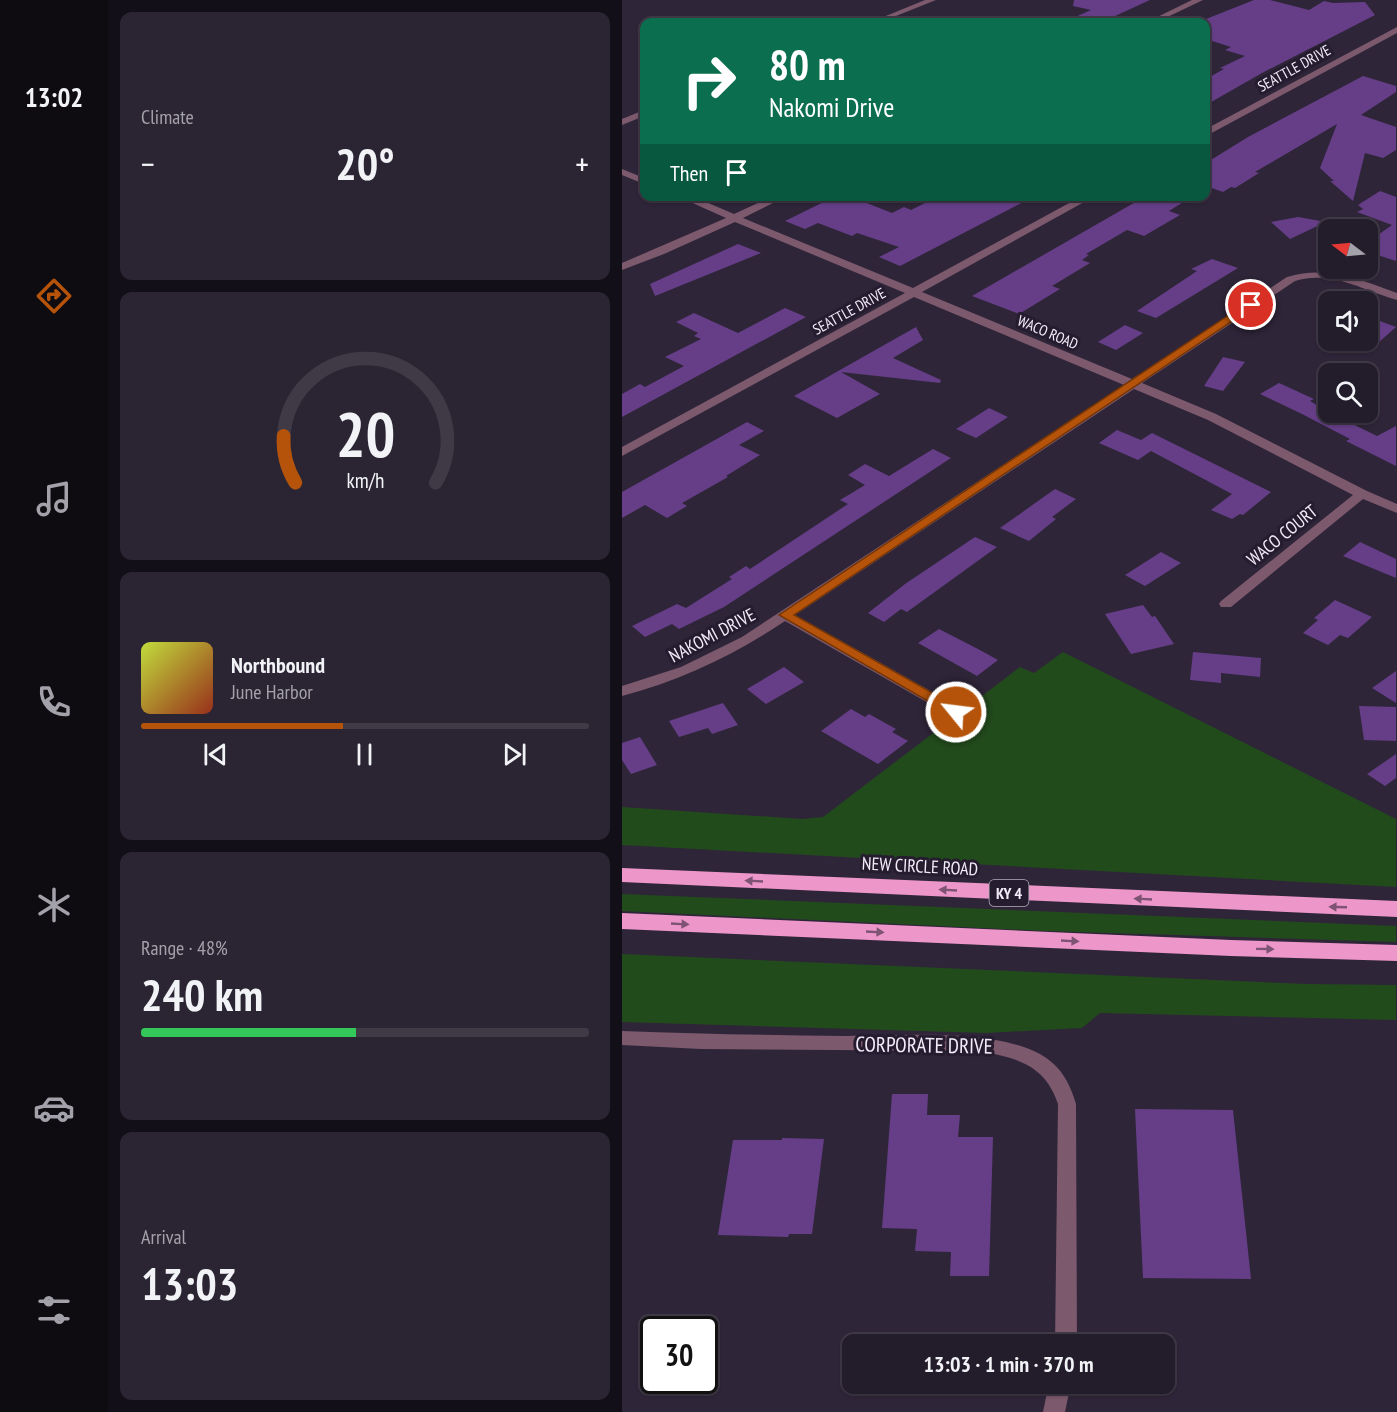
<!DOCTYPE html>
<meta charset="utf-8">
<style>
body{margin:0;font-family:"PT Sans Narrow",sans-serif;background:#2b2533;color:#f1f3f6;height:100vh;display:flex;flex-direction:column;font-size:22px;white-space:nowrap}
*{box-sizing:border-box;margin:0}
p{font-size:20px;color:#a3a1a9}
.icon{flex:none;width:33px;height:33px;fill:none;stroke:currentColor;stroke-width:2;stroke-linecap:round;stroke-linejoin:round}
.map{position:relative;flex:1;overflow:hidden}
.side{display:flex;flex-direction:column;gap:12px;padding:12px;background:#130f18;width:514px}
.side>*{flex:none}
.guide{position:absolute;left:18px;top:18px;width:570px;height:183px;border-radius:12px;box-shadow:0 2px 4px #0004,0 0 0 2px #403a47;background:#0b6e4f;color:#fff;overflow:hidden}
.needle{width:39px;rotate:286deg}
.buttons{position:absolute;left:696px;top:219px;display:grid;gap:12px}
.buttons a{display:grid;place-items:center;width:60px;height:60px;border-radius:12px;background:#231c2b;box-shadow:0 2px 4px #0004,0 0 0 2px #403a47;font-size:30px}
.speed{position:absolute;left:18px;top:1316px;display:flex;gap:12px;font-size:30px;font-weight:700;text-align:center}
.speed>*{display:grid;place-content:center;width:78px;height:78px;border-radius:50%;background:#231c2b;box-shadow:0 2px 4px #0004,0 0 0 2px #403a47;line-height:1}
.speed .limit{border:3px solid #111;border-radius:9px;background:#fff;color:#111}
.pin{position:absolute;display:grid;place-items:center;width:51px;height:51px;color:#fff;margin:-26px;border:3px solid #fff;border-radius:50%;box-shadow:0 2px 6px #0007}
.me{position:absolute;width:66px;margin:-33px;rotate:299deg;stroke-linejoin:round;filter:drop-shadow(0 0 4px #0008)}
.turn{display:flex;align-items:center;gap:21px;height:126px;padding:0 30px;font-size:27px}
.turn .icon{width:78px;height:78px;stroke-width:2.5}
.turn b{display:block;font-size:42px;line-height:51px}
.then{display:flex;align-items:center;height:57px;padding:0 30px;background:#0003;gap:12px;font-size:22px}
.big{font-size:45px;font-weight:700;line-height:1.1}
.side .widget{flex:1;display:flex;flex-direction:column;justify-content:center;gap:9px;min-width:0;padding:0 21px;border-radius:12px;background:#2b2533}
.side .dial{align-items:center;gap:0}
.dial svg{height:156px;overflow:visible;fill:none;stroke:#403a47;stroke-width:7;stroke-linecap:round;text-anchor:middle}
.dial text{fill:#f1f3f6;stroke:none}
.song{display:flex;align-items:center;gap:18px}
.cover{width:72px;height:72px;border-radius:9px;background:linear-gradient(135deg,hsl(70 70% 55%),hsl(10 70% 35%))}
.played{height:6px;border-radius:3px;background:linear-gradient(90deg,#b45309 45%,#403a47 45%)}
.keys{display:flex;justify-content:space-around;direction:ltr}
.heat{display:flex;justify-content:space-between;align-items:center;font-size:33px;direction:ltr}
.charge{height:9px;border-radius:4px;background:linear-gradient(90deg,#34c759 48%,#403a47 0)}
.trip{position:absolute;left:220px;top:1334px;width:333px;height:60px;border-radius:12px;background:#231c2b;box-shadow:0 2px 4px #0004,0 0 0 2px #403a47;font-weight:700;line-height:60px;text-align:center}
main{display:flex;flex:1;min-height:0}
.dock{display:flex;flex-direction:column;width:108px;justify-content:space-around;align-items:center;background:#0e0b11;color:#a3a1a9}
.dock .icon{width:42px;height:42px}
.dock .selected{color:#b45309}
.dock b{font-size:27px;color:#f1f3f6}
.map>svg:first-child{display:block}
</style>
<main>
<nav class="dock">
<b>13:02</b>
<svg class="icon selected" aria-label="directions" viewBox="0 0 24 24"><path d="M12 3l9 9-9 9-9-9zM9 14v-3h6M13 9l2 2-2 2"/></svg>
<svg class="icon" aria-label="music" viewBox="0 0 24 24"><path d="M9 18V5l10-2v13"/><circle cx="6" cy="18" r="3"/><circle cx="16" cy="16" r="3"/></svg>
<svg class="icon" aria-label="phone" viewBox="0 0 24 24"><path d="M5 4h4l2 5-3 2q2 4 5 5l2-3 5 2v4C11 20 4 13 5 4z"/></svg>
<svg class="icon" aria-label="climate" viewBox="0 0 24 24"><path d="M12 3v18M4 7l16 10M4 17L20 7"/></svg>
<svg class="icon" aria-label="car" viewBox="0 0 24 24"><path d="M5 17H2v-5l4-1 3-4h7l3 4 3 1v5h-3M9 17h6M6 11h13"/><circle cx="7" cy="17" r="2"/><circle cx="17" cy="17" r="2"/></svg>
<svg class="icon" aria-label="filters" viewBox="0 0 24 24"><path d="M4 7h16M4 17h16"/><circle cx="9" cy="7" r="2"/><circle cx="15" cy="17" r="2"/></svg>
</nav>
<section class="side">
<div class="widget"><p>Climate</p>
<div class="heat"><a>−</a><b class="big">20°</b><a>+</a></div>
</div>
<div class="widget dial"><svg viewBox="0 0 100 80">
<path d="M14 69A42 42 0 1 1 86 69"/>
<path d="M14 69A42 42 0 0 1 8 45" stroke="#b45309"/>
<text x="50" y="56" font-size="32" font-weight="700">20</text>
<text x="50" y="72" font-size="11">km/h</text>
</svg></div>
<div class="widget">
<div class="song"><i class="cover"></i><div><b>Northbound</b><p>June Harbor</p></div></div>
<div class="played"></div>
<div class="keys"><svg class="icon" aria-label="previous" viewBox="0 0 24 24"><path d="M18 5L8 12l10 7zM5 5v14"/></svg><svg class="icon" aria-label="pause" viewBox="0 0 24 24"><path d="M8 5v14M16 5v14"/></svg><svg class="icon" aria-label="next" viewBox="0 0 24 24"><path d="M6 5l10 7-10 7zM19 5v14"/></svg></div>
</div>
<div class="widget"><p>Range · 48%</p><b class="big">240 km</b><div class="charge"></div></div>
<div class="widget"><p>Arrival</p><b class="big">13:03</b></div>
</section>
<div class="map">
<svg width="775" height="1412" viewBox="0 0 775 1412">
<rect width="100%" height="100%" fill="#2f2539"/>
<!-- green -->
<path fill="#224b1c" d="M 441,652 L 774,819 L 774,887 L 0,845 L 0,807 L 180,819 L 201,817 L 398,667 L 412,673 Z
M 0,894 L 774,926 L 774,942 L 425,931 L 0,911 Z
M 0,954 L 684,984 L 774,985 L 774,1020 L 478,1013 L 460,1028 L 364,1033 L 0,1022 Z"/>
<!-- building -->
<path fill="#653e87" d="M 452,0 L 528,0 L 480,22 L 442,22 L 469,10 L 451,6 Z
M 632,0 L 648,0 L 687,10 L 702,1 L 711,3 L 743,2 L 753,15 L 640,73 L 584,105 L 584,79 L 602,69 L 598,68 L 623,56 L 603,50 L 609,47 L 584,39 L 584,19 Z
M 741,76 L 774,86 L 774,92 L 739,115 L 774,127 L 774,150 L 761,158 L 743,153 L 731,201 L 708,181 L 712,181 L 698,168 L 715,124 L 633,172 L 637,173 L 613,188 L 609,187 L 601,192 L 584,186 L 584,163 L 626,137 Z
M 758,191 L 774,197 L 774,261 L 746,252 L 746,242 L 770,225 L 735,212 L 741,209 L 736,205 Z
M 214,196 L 227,196 L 270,213 L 282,207 L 289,210 L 317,196 L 413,196 L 278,266 L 257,257 L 277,247 L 235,233 L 230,236 L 196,223 L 183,229 L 163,221 Z
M 524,196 L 571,196 L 547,211 L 558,215 L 522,236 L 505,230 L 464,254 L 467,255 L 460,260 L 468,263 L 430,286 L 438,289 L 397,314 L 350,296 Z
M 676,217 L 704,222 L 668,239 L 649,222 Z
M 116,244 L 139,253 L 33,296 L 28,284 Z
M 590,259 L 616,268 L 534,318 L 515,311 L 575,271 L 569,269 Z
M 163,308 L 184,317 L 0,417 L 0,394 L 18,384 L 23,387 L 62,366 L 43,357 L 79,339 L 72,336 L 76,333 L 54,322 L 72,313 L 116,333 Z
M 755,320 L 774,327 L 756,343 L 746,339 L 746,327 Z
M 503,325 L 521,333 L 494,350 L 476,342 Z
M 294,327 L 301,340 L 271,358 L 319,380 L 318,383 L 219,372 L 258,394 L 215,418 L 172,396 Z
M 601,357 L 623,362 L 601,391 L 582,386 Z
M 657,383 L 692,399 L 688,401 L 706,412 L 755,436 L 774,426 L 774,466 L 724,441 L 728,439 L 680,414 L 638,394 Z
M 367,408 L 386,417 L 354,438 L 334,429 Z
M 125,422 L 142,431 L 117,445 L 138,455 L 104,476 L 106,477 L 60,503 L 65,506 L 45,518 L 23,505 L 0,518 L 0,492 Z
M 495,430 L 519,440 L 530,433 L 649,492 L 621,515 L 618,514 L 610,519 L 589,510 L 610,494 L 529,451 L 516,460 L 477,443 Z
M 311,449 L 329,458 L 102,607 L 57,629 L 50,624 L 23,637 L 10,626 L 55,604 L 64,608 L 110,579 L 107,577 L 124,566 L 128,569 L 226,504 L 218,500 L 243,485 L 226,475 L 243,464 L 267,476 Z
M 433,489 L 454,499 L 430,517 L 434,519 L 407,541 L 378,528 Z
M 353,537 L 375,547 L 285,612 L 279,609 L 262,622 L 246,613 L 283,584 Z
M 738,542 L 774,559 L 774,578 L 721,556 Z
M 539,552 L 559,563 L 523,586 L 503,575 Z
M 713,600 L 750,617 L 726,638 L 718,635 L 706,645 L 681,633 L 696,620 L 692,618 Z
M 521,605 L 530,617 L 533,616 L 552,644 L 509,654 L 483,614 Z
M 317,629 L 356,649 L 376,660 L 355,676 L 296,643 Z
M 571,652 L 639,658 L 638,677 L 599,673 L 599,683 L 568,680 Z
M 162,667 L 182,682 L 144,704 L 125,689 Z
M 774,671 L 774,703 L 750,688 Z
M 101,703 L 116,725 L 90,734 L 86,728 L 57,737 L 47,721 Z
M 737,706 L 774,707 L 774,741 L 742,740 Z
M 229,709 L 243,717 L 247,714 L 274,729 L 270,732 L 286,741 L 256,764 L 199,731 Z
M 18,737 L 35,765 L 9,774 L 0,760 L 0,743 Z
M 774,754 L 774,778 L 763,786 L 745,774 Z
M 270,1094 L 306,1094 L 305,1115 L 338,1115 L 336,1137 L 371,1137 L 367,1276 L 328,1276 L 329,1252 L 293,1251 L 295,1229 L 260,1228 Z
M 513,1109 L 611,1110 L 629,1279 L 521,1278 Z
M 160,1138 L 202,1139 L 190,1234 L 167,1234 L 166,1237 L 96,1235 L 111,1140 L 160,1140 Z"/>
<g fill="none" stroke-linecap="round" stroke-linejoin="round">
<!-- minor -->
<path fill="#7c596d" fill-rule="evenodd" d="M 303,0 L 314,0 L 259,22 L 249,22 Z
M 570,0 L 581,0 L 535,22 L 525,22 Z
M 775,27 L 775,33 L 584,136 L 584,129 Z
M 22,110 L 22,116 L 0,125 L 0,119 Z
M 0,169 L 22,178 L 22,184 L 0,175 Z
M 55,196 L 70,196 L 112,214 L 151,196 L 165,196 L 121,218 L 291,288 L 460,196 L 473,196 L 300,292 L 510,379 L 665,277 C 705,265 737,279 775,293 L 775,300 C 740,290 710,270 673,281 L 520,383 L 594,414 L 745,491 L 775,504 L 775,513 L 741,499 L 609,607 L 599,607 L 597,604 L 599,601 L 731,495 L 586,420 L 512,389 L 173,615 L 339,708 L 342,712 L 339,716 L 329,716 L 163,621 C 112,655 60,680 0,696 L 0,686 L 59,667 L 120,637 L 502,385 L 292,297 L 0,456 L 0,447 L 283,293 L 113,222 L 42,254 L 0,270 L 0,263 L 104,218 Z
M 0,1031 C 75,1034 149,1035 224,1036 C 280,1036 369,1028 418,1054 C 438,1065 448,1083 454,1104 L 455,1344 L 433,1344 L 436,1104 C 423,1064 393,1057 355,1051 L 79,1049 L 0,1045 Z
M 427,1383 L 449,1383 L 443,1412 L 421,1412 Z"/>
<!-- highway -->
<path fill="#ed96c9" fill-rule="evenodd" d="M 0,868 L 775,901 L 775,917 L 0,882 Z
M 0,913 L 609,940 L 775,945 L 775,961 L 609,956 L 0,929 Z"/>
</g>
<!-- one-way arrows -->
<defs><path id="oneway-solid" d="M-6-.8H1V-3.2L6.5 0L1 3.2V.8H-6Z" transform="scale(1.5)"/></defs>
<g fill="#7f5374">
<use href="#oneway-solid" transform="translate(132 881) rotate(-177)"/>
<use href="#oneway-solid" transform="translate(326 890) rotate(-177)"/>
<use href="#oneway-solid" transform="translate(521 899) rotate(-177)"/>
<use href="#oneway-solid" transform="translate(716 907) rotate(-178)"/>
<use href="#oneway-solid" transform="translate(58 924) rotate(3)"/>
<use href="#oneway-solid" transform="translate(253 932) rotate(3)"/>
<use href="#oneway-solid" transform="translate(448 941) rotate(3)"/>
<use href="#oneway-solid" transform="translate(643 949) rotate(1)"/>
</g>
<!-- route -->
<path fill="#b45309" stroke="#753606" stroke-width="1.5" d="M 625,303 L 634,305 L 172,615 L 339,709 L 341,712 L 339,715 L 330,715 L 157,615 Z"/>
<g text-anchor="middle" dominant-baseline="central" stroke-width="6" stroke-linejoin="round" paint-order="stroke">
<!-- far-street labels -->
<g font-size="15" fill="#f2ecf9" stroke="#251c2f">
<text transform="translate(672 68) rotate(-29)">SEATTLE DRIVE</text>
<text transform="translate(227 311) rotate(-29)">SEATTLE DRIVE</text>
<text transform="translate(426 332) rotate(23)">WACO ROAD</text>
</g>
<!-- shield labels -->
<rect fill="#251c2f" stroke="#b4aebc" stroke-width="1.5" x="367.5" y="880" width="39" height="26" rx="4.5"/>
<g font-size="16" font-weight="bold" fill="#f2ecf9">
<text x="387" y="893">KY 4</text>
</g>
<!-- street labels -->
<g font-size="18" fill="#f2ecf9" stroke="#251c2f">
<text transform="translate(660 535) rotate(-39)">WACO COURT</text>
<text transform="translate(90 635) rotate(-28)">NAKOMI DRIVE</text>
<text transform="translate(298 866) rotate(3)">NEW CIRCLE ROAD</text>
</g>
<!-- near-street labels -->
<g font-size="21" fill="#f2ecf9" stroke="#251c2f">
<text transform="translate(302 1045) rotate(1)">CORPORATE DRIVE</text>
</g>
</g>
</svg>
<div class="buttons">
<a><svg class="needle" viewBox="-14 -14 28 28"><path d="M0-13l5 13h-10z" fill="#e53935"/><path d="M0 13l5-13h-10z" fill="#a3a1a9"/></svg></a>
<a><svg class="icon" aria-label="sound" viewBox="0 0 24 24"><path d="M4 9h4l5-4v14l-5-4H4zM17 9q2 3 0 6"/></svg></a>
<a><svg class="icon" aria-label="search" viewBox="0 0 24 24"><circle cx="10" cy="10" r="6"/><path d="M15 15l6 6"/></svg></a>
</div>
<div class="speed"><div class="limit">30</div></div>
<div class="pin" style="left:629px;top:305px;background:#d93025"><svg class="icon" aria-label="arrive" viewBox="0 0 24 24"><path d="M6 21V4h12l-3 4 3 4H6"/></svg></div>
<svg class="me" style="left:334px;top:712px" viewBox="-20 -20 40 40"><circle r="17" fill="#b45309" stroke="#fff" stroke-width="3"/><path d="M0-11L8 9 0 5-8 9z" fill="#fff"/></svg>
<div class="trip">13:03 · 1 min · 370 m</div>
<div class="guide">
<div class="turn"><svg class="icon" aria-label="right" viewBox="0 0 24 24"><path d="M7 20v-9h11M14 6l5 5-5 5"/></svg><div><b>80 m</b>Nakomi Drive</div></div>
<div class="then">Then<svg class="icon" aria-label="arrive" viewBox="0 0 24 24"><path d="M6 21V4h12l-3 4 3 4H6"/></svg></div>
</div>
</div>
</main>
